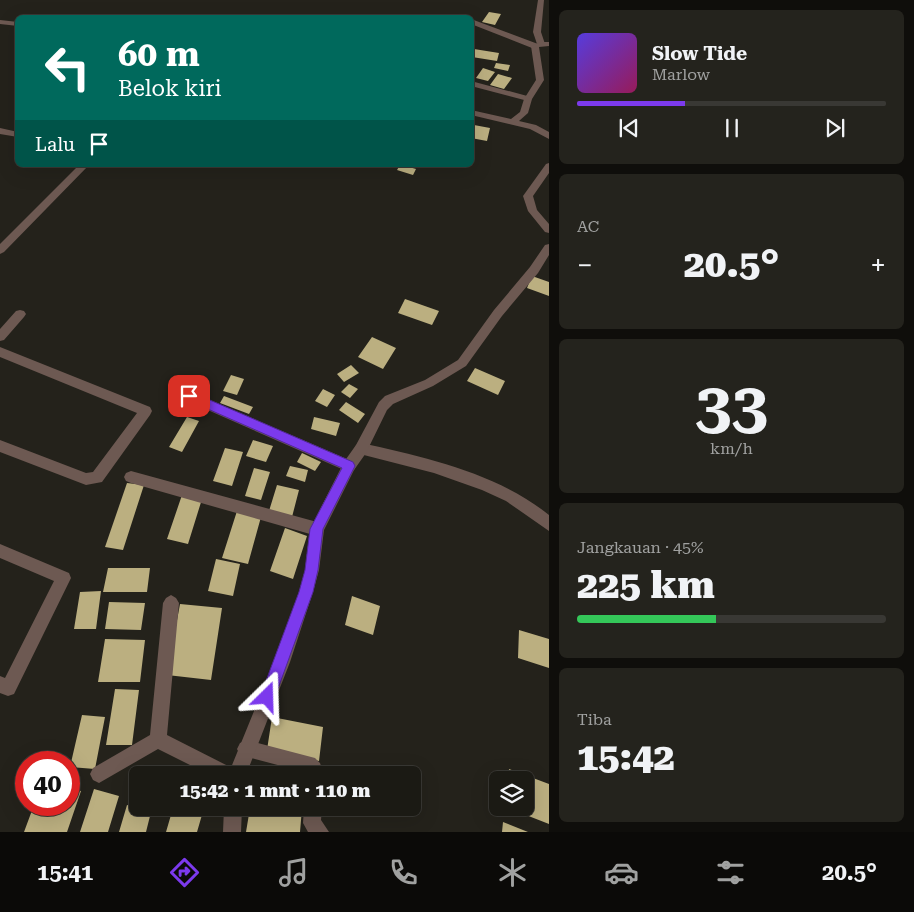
<!DOCTYPE html>
<html lang="id">
<meta charset="utf-8">
<style>
body{margin:0;font-family:"Roboto Serif",serif;background:#24231d;color:#f1f3f6;height:100vh;display:flex;flex-direction:column;font-size:19px;white-space:nowrap}
*{box-sizing:border-box;margin:0}
p{font-size:16px;color:#a0a1a0}
.icon{flex:none;width:28px;height:28px;fill:none;stroke:currentColor;stroke-width:2;stroke-linecap:round;stroke-linejoin:round}
.map{position:relative;flex:1;overflow:hidden}
.sheet{display:flex;flex-direction:column;gap:10px;padding:10px;background:#0f0e0b;width:365px}
.sheet>*{flex:none}
.banner{position:absolute;left:15px;top:15px;width:459px;height:152px;border-radius:8px;box-shadow:0 5px 20px #0002,0 0 0 1px #393834;background:#00695c;color:#fff;overflow:hidden}
.controls{position:absolute;left:489px;top:771px;display:grid;gap:10px}
.controls a{display:grid;place-items:center;width:45px;height:45px;border-radius:8px;background:#1b1a14;box-shadow:0 5px 20px #0002,0 0 0 1px #393834;font-size:25px}
.speed{position:absolute;left:15px;top:751px;display:flex;gap:10px;font-size:25px;font-weight:700;text-align:center}
.speed>*{display:grid;place-content:center;width:65px;height:65px;border-radius:50%;background:#1b1a14;box-shadow:0 5px 20px #0002,0 0 0 1px #393834;line-height:1}
.speed .limit{border:8px solid #d22;background:#fff;color:#111}
.pin{position:absolute;display:grid;place-items:center;width:42px;height:42px;color:#fff;margin:-21px;border-radius:10px;box-shadow:0 2px 8px #0006}
.me{position:absolute;width:55px;margin:-28px;rotate:22deg;stroke-linejoin:round;filter:drop-shadow(0 0 4px #0008)}
.turn{display:flex;align-items:center;gap:18px;height:105px;padding:0 20px;font-size:22px}
.turn .icon{width:65px;height:65px;stroke-width:2.5}
.turn b{display:block;font-size:35px;line-height:42px}
.then{display:flex;align-items:center;height:48px;padding:0 20px;background:#0003;gap:10px;font-size:19px}
.big{font-size:38px;font-weight:800;line-height:1.1}
.sheet .widget{flex:1;display:flex;flex-direction:column;justify-content:center;gap:8px;min-width:0;padding:0 18px;border-radius:8px;background:#24231d}
.sheet .dial{align-items:center;gap:0}
.dial b{font-size:65px;line-height:1}
.song{display:flex;align-items:center;gap:15px}
.cover{width:60px;height:60px;border-radius:8px;background:linear-gradient(135deg,hsl(250 70% 55%),hsl(330 70% 35%))}
.played{height:5px;border-radius:2px;background:linear-gradient(90deg,#7c3aed 35%,#393834 35%)}
.keys{display:flex;justify-content:space-around;direction:ltr}
.heat{display:flex;justify-content:space-between;align-items:center;font-size:28px;direction:ltr}
.charge{height:8px;border-radius:4px;background:linear-gradient(90deg,#34c759 45%,#393834 0)}
.trip{position:absolute;left:129px;top:766px;width:292px;height:50px;border-radius:8px;background:#1b1a14;box-shadow:0 5px 20px #0002,0 0 0 1px #393834;font-weight:800;line-height:50px;text-align:center}
.tabs{display:flex;height:80px;justify-content:space-around;align-items:center;background:#0b0a08;color:#a0a1a0}
.tabs .icon{width:35px;height:35px}
.tabs .selected{color:#7c3aed}
.tabs b{font-size:22px;color:#f1f3f6}
main{display:flex;flex:1;min-height:0}
.map>svg:first-child{display:block}
</style>
<main>
<div class="map">
<svg width="549" height="832" viewBox="0 0 549 832">
<rect width="100%" height="100%" fill="#24221b"/>
<!-- building -->
<path fill="#bbaf80" d="M 489,12 L 501,14 L 495,25 L 482,22 Z
M 474,49 L 499,53 L 497,61 L 472,57 Z
M 496,63 L 510,65 L 508,71 L 494,68 Z
M 483,68 L 495,72 L 488,81 L 476,78 Z
M 498,74 L 512,78 L 504,89 L 490,85 Z
M 474,125 L 490,128 L 487,141 L 471,138 Z
M 400,165 L 402,165 L 416,169 L 413,175 L 397,170 Z
M 532,276 L 549,282 L 549,296 L 527,288 Z
M 405,299 L 439,311 L 432,325 L 398,313 Z
M 372,337 L 396,348 L 383,369 L 358,357 Z
M 351,365 L 359,373 L 344,382 L 337,374 Z
M 475,368 L 505,381 L 498,395 L 467,381 Z
M 231,375 L 244,379 L 237,395 L 223,391 Z
M 349,384 L 358,389 L 350,398 L 341,392 Z
M 323,389 L 335,395 L 327,407 L 315,401 Z
M 224,396 L 253,407 L 249,414 L 220,403 Z
M 346,402 L 365,414 L 358,423 L 339,410 Z
M 187,417 L 199,421 L 182,452 L 169,447 Z
M 314,417 L 340,423 L 336,436 L 311,429 Z
M 253,440 L 273,446 L 266,462 L 246,456 Z
M 225,448 L 243,452 L 232,486 L 213,481 Z
M 302,453 L 321,462 L 315,471 L 297,462 Z
M 290,466 L 308,470 L 305,482 L 286,476 Z
M 254,468 L 270,472 L 261,500 L 245,496 Z
M 127,483 L 144,485 L 123,550 L 105,547 Z
M 277,485 L 299,490 L 292,517 L 269,511 Z
M 182,495 L 202,499 L 188,544 L 167,539 Z
M 237,511 L 261,517 L 248,564 L 222,558 Z
M 285,528 L 307,536 L 293,579 L 270,571 Z
M 216,559 L 240,564 L 233,596 L 208,591 Z
M 108,568 L 150,568 L 147,592 L 103,592 Z
M 101,591 L 96,629 L 74,629 L 80,592 Z
M 352,596 L 380,606 L 373,635 L 345,625 Z
M 109,602 L 145,603 L 141,630 L 105,629 Z
M 180,604 L 222,608 L 211,680 L 167,675 Z
M 519,630 L 549,639 L 549,668 L 518,658 Z
M 105,639 L 145,640 L 140,682 L 98,682 Z
M 115,689 L 139,690 L 132,745 L 106,745 Z
M 82,715 L 105,717 L 95,769 L 70,767 Z
M 272,717 L 323,727 L 319,761 L 267,750 Z
M 509,769 L 549,784 L 549,824 L 508,808 L 525,808 L 525,780 L 508,780 Z
M 69,788 L 81,791 L 67,832 L 24,832 L 34,805 L 69,805 Z
M 94,789 L 119,796 L 108,832 L 80,832 Z
M 127,805 L 151,812 L 146,832 L 119,832 Z
M 173,808 L 204,808 L 197,832 L 166,832 Z
M 250,808 L 302,808 L 300,832 L 246,832 Z
M 503,822 L 528,832 L 502,832 Z"/>
<g fill="none" stroke-linecap="round" stroke-linejoin="round">
<!-- minor -->
<path fill="#6d5952" fill-rule="evenodd" d="M 538,0 L 544,0 L 541,32 L 545,44 L 541,46 L 537,44 L 533,32 Z
M 452,14 L 460,17 L 461,18 L 450,17 L 449,16 Z
M 471,19 L 538,44 L 539,46 L 532,48 L 471,24 Z
M 471,81 L 531,97 L 532,99 L 528,101 L 471,86 Z
M 0,128 L 18,132 L 18,137 L 0,134 Z
M 79,165 L 89,165 L 4,252 L 0,254 L 0,244 Z
M 20,310 L 24,311 L 26,314 L 24,317 L 4,340 L 0,341 L 0,329 L 16,311 Z
M 0,347 L 150,407 L 152,411 L 150,415 L 102,482 L 86,485 L 0,452 L 0,440 L 86,473 L 93,472 L 137,413 L 0,357 Z
M 189,391 L 354,462 L 356,466 L 354,470 L 349,472 L 344,470 L 185,400 L 183,396 L 185,392 Z
M 361,443 C 425,457 497,473 549,515 L 549,531 L 506,501 L 482,490 L 434,473 L 356,453 L 355,449 L 356,445 Z
M 131,471 L 317,522 L 322,524 L 324,529 L 322,534 L 317,536 L 131,483 L 126,481 L 124,477 L 126,473 Z
M 0,544 L 69,573 L 71,578 L 14,694 L 8,696 L 0,693 L 0,676 L 5,678 L 54,581 L 0,558 Z
M 171,595 L 176,598 L 179,603 L 167,735 L 234,769 L 237,775 L 210,775 L 158,749 L 99,783 L 93,780 L 90,774 L 93,768 L 150,735 L 163,603 L 166,598 Z
M 246,740 L 315,758 L 320,763 L 324,775 L 306,775 L 304,772 L 240,755 L 237,749 L 240,743 Z
M 304,808 L 322,808 L 321,820 L 329,832 L 308,832 L 303,823 Z"/>
<!-- tertiary -->
<path fill="#6d5952" fill-rule="evenodd" d="M 0,20 L 18,22 L 18,26 L 0,24 Z
M 541,42 L 549,42 L 549,46 L 539,47 L 544,80 L 532,99 L 528,113 L 519,121 L 536,125 L 549,132 L 549,139 L 530,129 L 471,115 L 471,110 L 511,119 L 520,112 L 524,99 L 536,80 L 531,46 Z
M 549,163 L 549,173 L 533,196 L 537,210 L 549,224 L 549,233 L 545,232 L 528,211 L 523,196 L 546,164 Z
M 549,244 L 549,255 L 538,273 L 502,316 L 466,366 L 433,386 L 393,404 L 387,410 L 366,453 L 354,470 L 324,530 L 319,570 L 313,592 L 290,662 L 246,775 L 228,775 L 274,662 L 299,592 L 305,570 L 310,529 L 344,462 L 356,445 L 379,402 L 385,396 L 425,380 L 458,360 L 494,310 L 530,267 L 545,245 Z
M 224,808 L 242,808 L 241,832 L 223,832 Z"/>
</g>
<!-- route -->
<path fill="#7c3aed" stroke="#51269a" d="M 189,391 L 353,462 L 355,466 L 323,529 L 318,570 L 313,592 L 275,697 L 273,702 L 267,704 L 262,702 L 260,697 L 299,592 L 305,570 L 310,529 L 342,468 L 185,399 L 183,396 L 185,393 Z"/>
</svg>
<div class="controls">
<a><svg class="icon" aria-label="layers" viewBox="0 0 24 24"><path d="M12 4l9 5-9 5-9-5zM3 14l9 5 9-5"/></svg></a>
</div>
<div class="speed"><div class="limit">40</div></div>
<div class="pin" style="left:189px;top:396px;background:#d93025"><svg class="icon" aria-label="arrive" viewBox="0 0 24 24"><path d="M6 21V4h12l-3 4 3 4H6"/></svg></div>
<svg class="me" style="left:267px;top:697px" viewBox="-20 -20 40 40"><path d="M0-17L14 15 0 8-14 15z" fill="#7c3aed" stroke="#fff" stroke-width="4"/></svg>
<div class="trip">15:42 · 1 mnt · 110 m</div>
<div class="banner">
<div class="turn"><svg class="icon" aria-label="left" viewBox="0 0 24 24"><path d="M17 20v-9H6M10 6l-5 5 5 5"/></svg><div><b>60 m</b>Belok kiri</div></div>
<div class="then">Lalu<svg class="icon" aria-label="arrive" viewBox="0 0 24 24"><path d="M6 21V4h12l-3 4 3 4H6"/></svg></div>
</div>
</div>
<section class="sheet">
<div class="widget">
<div class="song"><i class="cover"></i><div><b>Slow Tide</b><p>Marlow</p></div></div>
<div class="played"></div>
<div class="keys"><svg class="icon" aria-label="previous" viewBox="0 0 24 24"><path d="M18 5L8 12l10 7zM5 5v14"/></svg><svg class="icon" aria-label="pause" viewBox="0 0 24 24"><path d="M8 5v14M16 5v14"/></svg><svg class="icon" aria-label="next" viewBox="0 0 24 24"><path d="M6 5l10 7-10 7zM19 5v14"/></svg></div>
</div>
<div class="widget"><p>AC</p>
<div class="heat"><a>−</a><b class="big">20.5°</b><a>+</a></div>
</div>
<div class="widget dial"><b>33</b><p>km/h</p></div>
<div class="widget"><p>Jangkauan · 45%</p><b class="big">225 km</b><div class="charge"></div></div>
<div class="widget"><p>Tiba</p><b class="big">15:42</b></div>
</section>
</main>
<nav class="tabs">
<b>15:41</b>
<svg class="icon selected" aria-label="directions" viewBox="0 0 24 24"><path d="M12 3l9 9-9 9-9-9zM9 14v-3h6M13 9l2 2-2 2"/></svg>
<svg class="icon" aria-label="music" viewBox="0 0 24 24"><path d="M9 18V5l10-2v13"/><circle cx="6" cy="18" r="3"/><circle cx="16" cy="16" r="3"/></svg>
<svg class="icon" aria-label="phone" viewBox="0 0 24 24"><path d="M5 4h4l2 5-3 2q2 4 5 5l2-3 5 2v4C11 20 4 13 5 4z"/></svg>
<svg class="icon" aria-label="climate" viewBox="0 0 24 24"><path d="M12 3v18M4 7l16 10M4 17L20 7"/></svg>
<svg class="icon" aria-label="car" viewBox="0 0 24 24"><path d="M5 17H2v-5l4-1 3-4h7l3 4 3 1v5h-3M9 17h6M6 11h13"/><circle cx="7" cy="17" r="2"/><circle cx="17" cy="17" r="2"/></svg>
<svg class="icon" aria-label="filters" viewBox="0 0 24 24"><path d="M4 7h16M4 17h16"/><circle cx="9" cy="7" r="2"/><circle cx="15" cy="17" r="2"/></svg>
<b>20.5°</b>
</nav>
